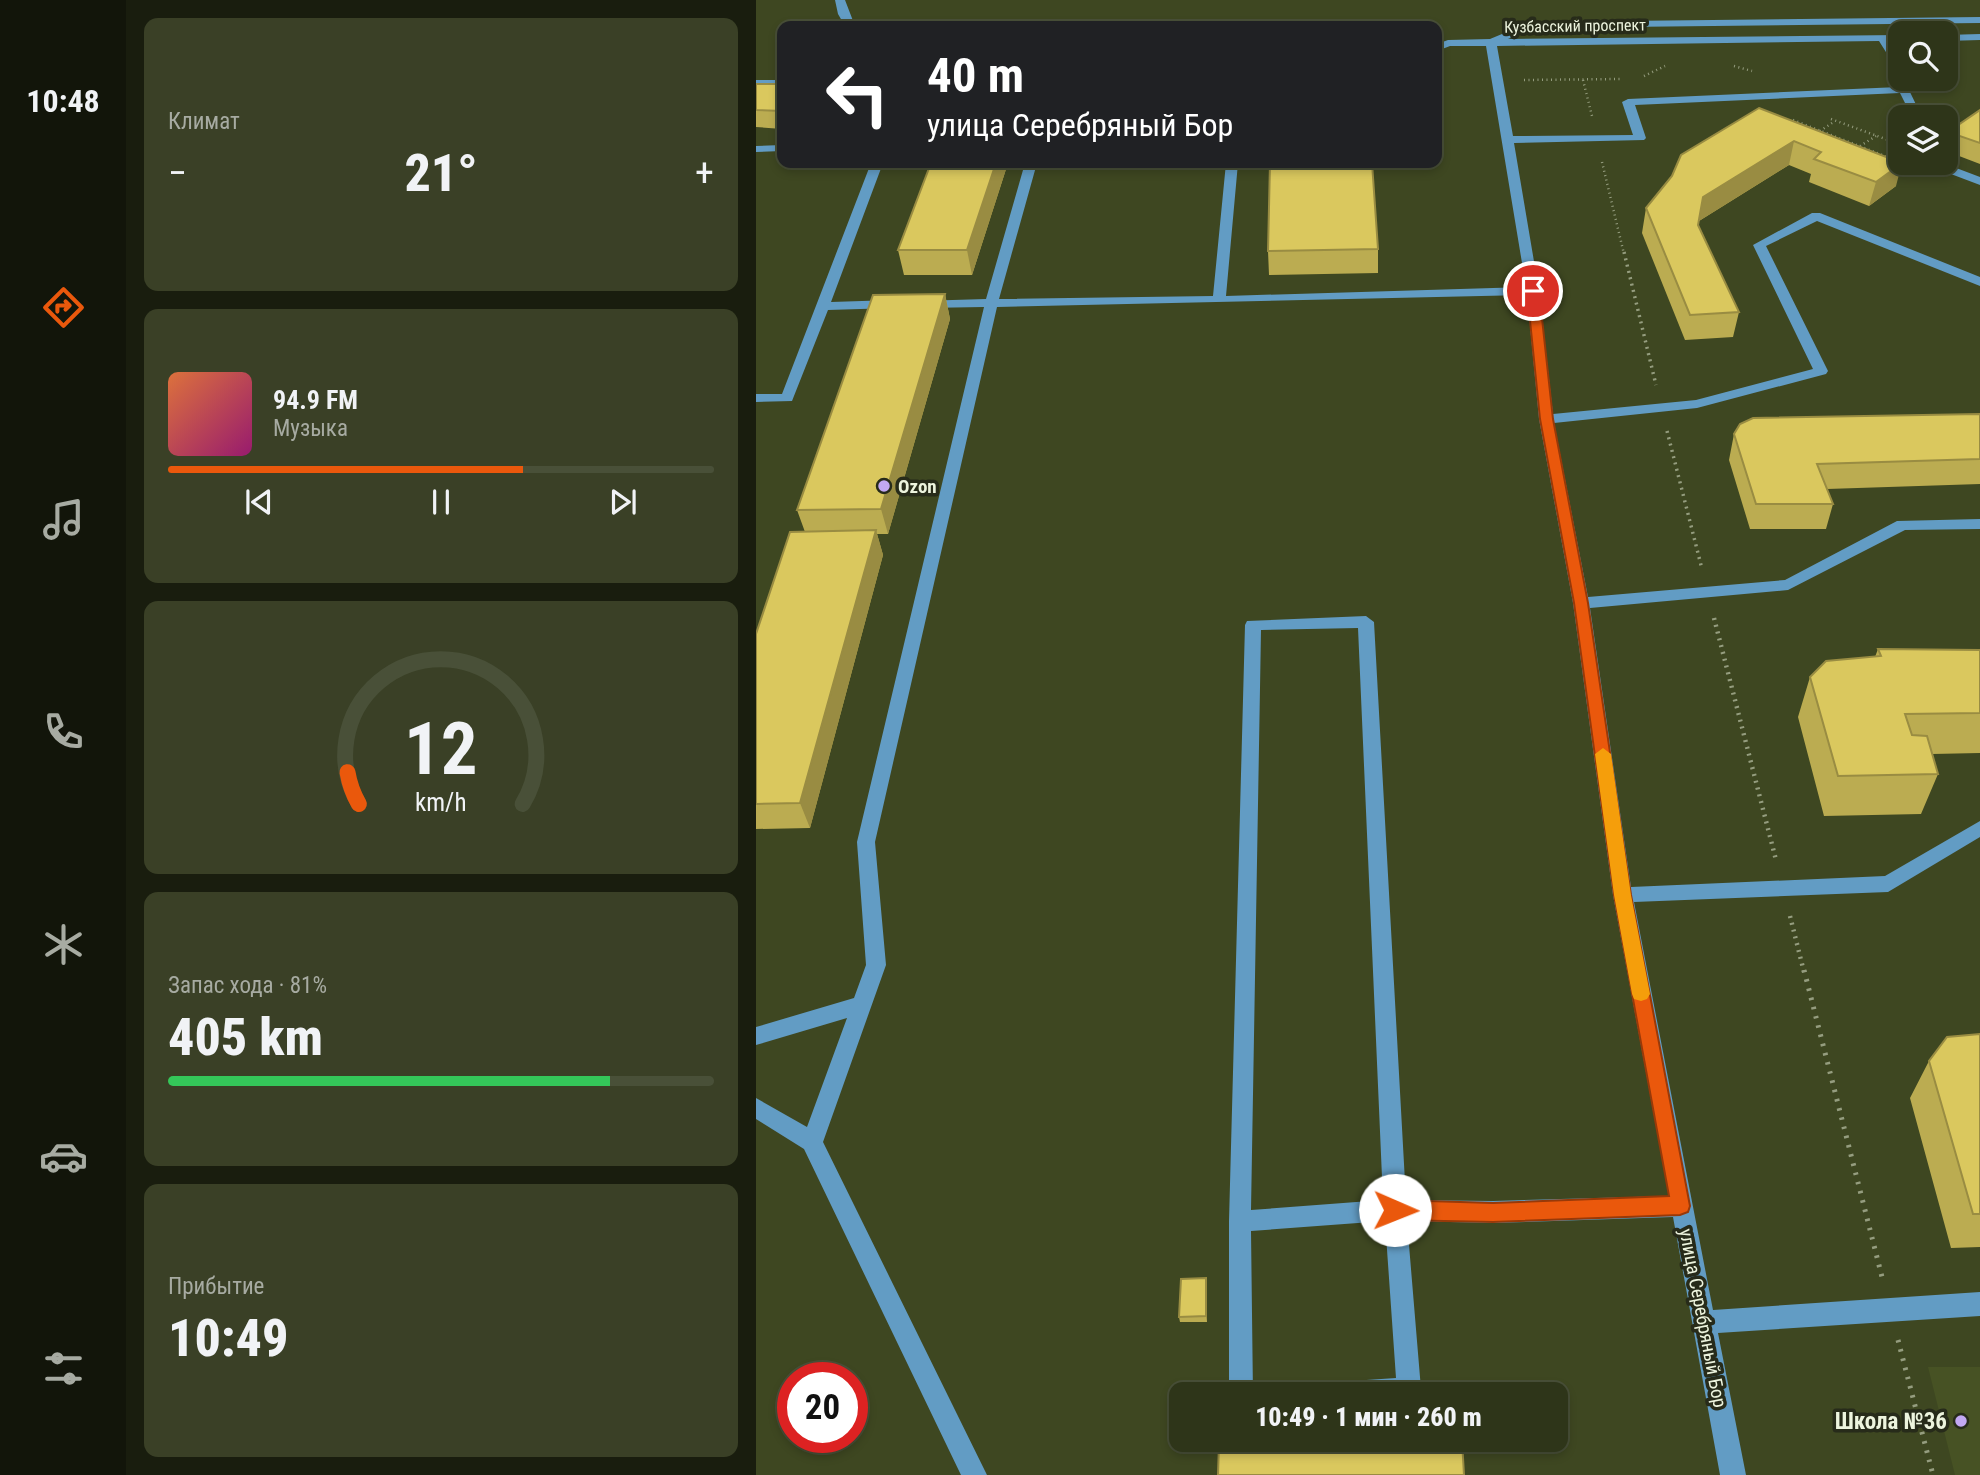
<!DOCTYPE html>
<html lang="ru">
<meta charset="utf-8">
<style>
body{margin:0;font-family:"Roboto Condensed",sans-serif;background:#3a4026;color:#f1f3f6;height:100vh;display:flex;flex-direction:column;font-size:26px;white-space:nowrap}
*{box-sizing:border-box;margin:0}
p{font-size:23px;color:#a7aba2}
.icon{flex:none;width:38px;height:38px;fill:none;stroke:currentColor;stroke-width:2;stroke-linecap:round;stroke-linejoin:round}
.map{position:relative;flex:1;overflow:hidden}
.side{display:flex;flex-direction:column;gap:18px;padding:18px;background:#191d0e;width:630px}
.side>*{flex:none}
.guide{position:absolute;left:21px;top:21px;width:665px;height:147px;border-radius:14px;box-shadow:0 4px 10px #0003,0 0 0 2px #495038;background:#202124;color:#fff;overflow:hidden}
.buttons{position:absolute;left:1132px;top:21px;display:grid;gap:14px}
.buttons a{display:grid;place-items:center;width:70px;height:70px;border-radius:14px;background:#2e3519;box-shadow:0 4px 10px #0003,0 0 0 2px #495038;font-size:35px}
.speed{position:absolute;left:21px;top:1362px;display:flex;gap:14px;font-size:35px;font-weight:700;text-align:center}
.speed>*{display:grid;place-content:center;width:91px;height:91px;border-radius:50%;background:#2e3519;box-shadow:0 4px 10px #0003,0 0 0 2px #495038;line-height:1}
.speed .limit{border:10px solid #d22;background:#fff;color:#111}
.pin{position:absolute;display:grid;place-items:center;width:60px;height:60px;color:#fff;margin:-30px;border:4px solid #fff;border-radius:50%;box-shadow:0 2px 7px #0007}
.me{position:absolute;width:77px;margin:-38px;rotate:91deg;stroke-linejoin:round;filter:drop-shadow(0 0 5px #0008)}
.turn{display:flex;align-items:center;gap:24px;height:147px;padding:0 35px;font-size:32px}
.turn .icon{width:91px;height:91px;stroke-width:2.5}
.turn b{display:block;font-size:49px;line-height:60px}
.big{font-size:52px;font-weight:800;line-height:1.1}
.side .card{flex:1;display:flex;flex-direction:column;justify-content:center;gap:10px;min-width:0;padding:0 24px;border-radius:14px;background:#3a4026}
.side .dial{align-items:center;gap:0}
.dial svg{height:182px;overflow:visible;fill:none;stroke:#495038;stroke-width:7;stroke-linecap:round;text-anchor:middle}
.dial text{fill:#f1f3f6;stroke:none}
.song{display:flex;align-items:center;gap:21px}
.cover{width:84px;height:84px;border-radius:10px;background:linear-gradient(135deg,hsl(20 70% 55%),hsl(320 70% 35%))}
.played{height:7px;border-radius:4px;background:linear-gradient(90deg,#ea580c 65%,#495038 65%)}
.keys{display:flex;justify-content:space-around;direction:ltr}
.heat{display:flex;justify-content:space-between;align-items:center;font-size:38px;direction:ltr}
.charge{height:10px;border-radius:5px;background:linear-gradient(90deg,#34c759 81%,#495038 0)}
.trip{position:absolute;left:413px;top:1382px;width:399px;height:70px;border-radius:14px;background:#2e3519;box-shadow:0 4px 10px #0003,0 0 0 2px #495038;font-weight:800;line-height:70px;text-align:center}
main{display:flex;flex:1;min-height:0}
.menu{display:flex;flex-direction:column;width:126px;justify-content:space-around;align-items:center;background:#12150a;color:#a7aba2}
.menu .icon{width:49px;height:49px}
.menu .current{color:#ea580c}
.menu b{font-size:32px;color:#f1f3f6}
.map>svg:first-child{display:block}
</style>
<main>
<nav class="menu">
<b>10:48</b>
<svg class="icon current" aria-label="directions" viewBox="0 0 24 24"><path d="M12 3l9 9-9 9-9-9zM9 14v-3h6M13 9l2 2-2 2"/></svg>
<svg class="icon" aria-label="music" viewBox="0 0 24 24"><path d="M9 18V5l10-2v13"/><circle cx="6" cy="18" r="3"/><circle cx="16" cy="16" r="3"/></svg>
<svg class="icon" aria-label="phone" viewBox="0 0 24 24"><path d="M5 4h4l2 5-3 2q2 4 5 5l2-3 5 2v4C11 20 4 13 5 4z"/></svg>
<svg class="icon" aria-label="climate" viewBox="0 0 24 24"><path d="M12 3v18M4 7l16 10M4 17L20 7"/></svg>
<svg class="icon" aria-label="car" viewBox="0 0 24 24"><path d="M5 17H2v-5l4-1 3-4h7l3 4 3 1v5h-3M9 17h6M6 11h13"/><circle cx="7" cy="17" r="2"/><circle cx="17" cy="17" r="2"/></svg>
<svg class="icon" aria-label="filters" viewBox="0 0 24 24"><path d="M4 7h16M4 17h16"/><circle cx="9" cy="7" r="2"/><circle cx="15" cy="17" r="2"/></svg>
</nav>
<section class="side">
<div class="card"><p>Климат</p>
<div class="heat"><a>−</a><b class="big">21°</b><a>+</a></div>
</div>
<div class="card">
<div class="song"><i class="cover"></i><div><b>94.9 FM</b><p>Музыка</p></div></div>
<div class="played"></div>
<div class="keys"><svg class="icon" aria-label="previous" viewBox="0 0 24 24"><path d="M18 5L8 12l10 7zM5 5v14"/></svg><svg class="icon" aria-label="pause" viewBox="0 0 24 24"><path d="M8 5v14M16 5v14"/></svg><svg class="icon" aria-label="next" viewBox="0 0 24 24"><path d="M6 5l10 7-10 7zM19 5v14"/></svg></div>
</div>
<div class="card dial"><svg viewBox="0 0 100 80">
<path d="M14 69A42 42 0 1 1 86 69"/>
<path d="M14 69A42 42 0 0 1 9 55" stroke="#ea580c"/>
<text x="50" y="56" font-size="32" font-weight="700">12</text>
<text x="50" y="72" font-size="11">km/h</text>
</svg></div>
<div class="card"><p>Запас хода · 81%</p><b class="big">405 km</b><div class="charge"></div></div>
<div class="card"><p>Прибытие</p><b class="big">10:49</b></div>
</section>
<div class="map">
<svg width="1224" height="1475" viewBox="0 0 1224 1475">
<rect width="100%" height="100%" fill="#3e4721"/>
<!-- built -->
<path fill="#475224" d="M 1172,1367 L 1224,1367 L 1224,1475 L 1199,1475 Z"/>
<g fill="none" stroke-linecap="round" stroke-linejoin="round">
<!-- path-far3 -->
<path stroke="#959d7f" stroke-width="2.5" stroke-dasharray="1 3.5" stroke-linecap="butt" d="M 978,66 L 996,71
M 888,76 L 909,66
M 768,80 L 864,79
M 827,80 L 836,116
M 1075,119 L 1143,144
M 1037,120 L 1144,162
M 1134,125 L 1144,146
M 1064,131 L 1079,121
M 1104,146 L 1120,136
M 846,162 L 868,254"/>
<!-- path-far2 -->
<path stroke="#959d7f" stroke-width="3.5" stroke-dasharray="2 4.5" stroke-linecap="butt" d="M 868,252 L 900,385
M 911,431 L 946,569"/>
<!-- path-far1 -->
<path stroke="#959d7f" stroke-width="4.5" stroke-dasharray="2 5" stroke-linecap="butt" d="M 958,618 L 1020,860
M 1034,916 L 1048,972"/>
<!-- path -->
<path stroke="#959d7f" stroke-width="5" stroke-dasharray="2.5 7" stroke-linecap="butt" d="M 1048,970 L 1126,1277
M 1142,1340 L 1177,1475"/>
<!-- minor -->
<path fill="#629cc4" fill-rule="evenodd" d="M 79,0 L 89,0 L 99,26 L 89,26 L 82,14 Z
M 1224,17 L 1224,23 L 777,28 L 752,39 L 1144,35 L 1144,41 L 1134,41 L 1144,58 L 1144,69 L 1140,68 L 1123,41 L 741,46 L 757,136 L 877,135 L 866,102 L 872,99 L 1143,87 L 1145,79 L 1155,79 L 1153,90 L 1166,117 L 1156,117 L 1144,93 L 879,105 L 890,138 L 888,140 L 758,143 L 783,291 L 797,414 L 940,400 L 1057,369 L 997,245 L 1056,213 L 1064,213 L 1224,277 L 1224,286 L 1061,221 L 1010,246 L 1072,371 L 1070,374 L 941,408 L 798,423 L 832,597 L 1029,580 L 1141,521 L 1224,519 L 1224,529 L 1149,530 L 1032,590 L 834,608 L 875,887 L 1129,876 L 1224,821 L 1224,837 L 1132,892 L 878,902 L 957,1310 L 1224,1292 L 1224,1316 L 962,1333 L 990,1475 L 964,1475 L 917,1217 L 737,1223 L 651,1221 L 665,1389 L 663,1395 L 554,1395 L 557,1386 L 566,1383 L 640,1378 L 629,1221 L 495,1231 L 497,1395 L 473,1395 L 473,1221 L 489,625 L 491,621 L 610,616 L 618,622 L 650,1200 L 737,1201 L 913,1196 L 857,895 L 817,603 L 783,419 L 771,295 L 241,307 L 119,842 L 130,965 L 67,1142 L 231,1475 L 205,1475 L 48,1149 L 0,1119 L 0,1098 L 51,1127 L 91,1018 L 0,1045 L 0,1027 L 98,998 L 110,965 L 101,842 L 228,307 L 168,308 L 163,307 L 163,301 L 230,299 L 269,163 L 281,163 L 243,299 L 457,296 L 470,163 L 482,163 L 470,296 L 770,287 L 730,46 L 694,46 L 681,51 L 681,44 L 692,40 L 734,39 L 775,22 ZM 602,628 L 627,1200 L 495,1210 L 505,630 Z
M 1224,34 L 1224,40 L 1190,41 L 1190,35 Z
M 0,80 L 26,80 L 26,86 L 0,86 Z
M 26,145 L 26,151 L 0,152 L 0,146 Z
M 115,163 L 127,163 L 75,302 L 137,300 L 144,304 L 137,308 L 72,310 L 36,401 L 0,402 L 0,394 L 26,394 Z
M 1175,163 L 1187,163 L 1224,177 L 1224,185 L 1179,168 Z"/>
</g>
<!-- wall -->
<path fill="#bbac51" d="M 0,84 L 26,84 L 26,129 L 0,127 Z
M 1003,108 L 1140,186 L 1113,206 L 1053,182 L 1055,174 L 1033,165 L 943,221 L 942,225 L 983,312 L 977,337 L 929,340 L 886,233 L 890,208 Z
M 1224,110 L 1224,164 L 1190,151 L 1190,140 L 1192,132 Z
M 252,163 L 216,275 L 148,275 L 142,250 Z
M 622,249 L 622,273 L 513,275 L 512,251 Z
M 189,294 L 194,319 L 132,534 L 121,534 L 127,555 L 54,828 L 0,829 L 0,634 L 49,532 L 41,510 Z
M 1224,414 L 1224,484 L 1071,489 L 1077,504 L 1070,529 L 994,529 L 973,460 L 978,434 Z
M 1122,649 L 1224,650 L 1224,753 L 1176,754 L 1182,774 L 1165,814 L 1068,816 L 1042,717 L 1054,677 L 1119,657 Z
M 1224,1034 L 1224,1247 L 1195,1248 L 1154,1098 L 1173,1061 Z
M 450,1278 L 451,1283 L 451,1322 L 424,1322 L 423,1317 Z"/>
<!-- shaded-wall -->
<path fill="#998c42" d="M 1038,141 L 1033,165 L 943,221 L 947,197 Z
M 240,163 L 252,163 L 216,275 L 211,250 Z
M 1146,163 L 1140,186 L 1113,206 L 1120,182 Z
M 189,294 L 194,319 L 132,534 L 125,509 Z
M 120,530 L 127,555 L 54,828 L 44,803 Z
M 450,1278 L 451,1283 L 451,1322 L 450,1316 Z"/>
<!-- building -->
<path fill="#dac85e" stroke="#998c42" stroke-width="2" d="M 0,84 L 26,84 L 26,111 L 0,110 Z
M 1003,108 L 1146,163 L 1120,182 L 1058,159 L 1065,152 L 1038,141 L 947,197 L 942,225 L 983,312 L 934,315 L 890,208 L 916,176 L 925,155 Z
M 1224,110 L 1224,143 L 1192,132 Z
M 175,163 L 240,163 L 211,250 L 142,250 Z
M 514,163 L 616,163 L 622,249 L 512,251 Z
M 189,294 L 125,509 L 41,510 L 117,295 Z
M 1224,414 L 1224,459 L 1061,464 L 1077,504 L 1000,504 L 978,434 L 984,424 L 997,418 Z
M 120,530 L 44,803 L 0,804 L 0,634 L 34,532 Z
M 1122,649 L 1224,650 L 1224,713 L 1149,714 L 1156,735 L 1171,736 L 1182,774 L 1082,776 L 1054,677 L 1070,661 L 1125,656 Z
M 1224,1034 L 1224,1214 L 1217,1214 L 1173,1061 L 1191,1037 Z
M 450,1278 L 450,1316 L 423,1317 L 425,1279 Z
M 579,1440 L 706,1440 L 708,1475 L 462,1475 L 463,1443 Z"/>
<!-- route -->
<path fill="#ea580c" stroke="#983908" stroke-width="2" d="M 777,288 L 783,291 L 797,419 L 832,603 L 875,895 L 934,1206 L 932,1212 L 924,1215 L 737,1222 L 639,1220 L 632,1217 L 629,1210 L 632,1203 L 639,1200 L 737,1203 L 913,1196 L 858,895 L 818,603 L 784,419 L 771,291 Z"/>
<!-- slow -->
<path fill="#f59e0b" d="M 847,748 L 855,754 L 875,895 L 894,994 L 891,999 L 885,1001 L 878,999 L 876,994 L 858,895 L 839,754 Z"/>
<!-- markers -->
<g fill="#c2a8f2" stroke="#272b1a" stroke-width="2.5">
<circle cx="128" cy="486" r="7"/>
<circle cx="1205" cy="1421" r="7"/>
</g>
<g text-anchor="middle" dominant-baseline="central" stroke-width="7" stroke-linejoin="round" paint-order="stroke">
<!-- far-street labels -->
<g font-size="16" fill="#edf4de" stroke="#272b1a">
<text transform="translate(819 26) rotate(-1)">Кузбасский проспект</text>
</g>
<!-- poi labels -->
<g font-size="19" font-weight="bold" fill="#edf4de" stroke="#272b1a" text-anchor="start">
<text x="142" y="486">Ozon</text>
</g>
<!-- street labels -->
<g font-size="19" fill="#edf4de" stroke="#272b1a">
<text transform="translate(947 1318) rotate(79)">улица Серебряный Бор</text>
</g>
<!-- near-poi labels -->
<g font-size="23" font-weight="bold" fill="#edf4de" stroke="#272b1a" text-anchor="end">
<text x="1191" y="1421">Школа №36</text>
</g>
</g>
</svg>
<div class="buttons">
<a><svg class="icon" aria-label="search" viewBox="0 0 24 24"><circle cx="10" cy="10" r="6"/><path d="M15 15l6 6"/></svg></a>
<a><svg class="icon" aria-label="layers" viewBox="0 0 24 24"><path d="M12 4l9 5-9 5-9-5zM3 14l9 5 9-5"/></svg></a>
</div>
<div class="speed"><div class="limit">20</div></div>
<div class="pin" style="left:777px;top:291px;background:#d93025"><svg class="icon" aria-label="arrive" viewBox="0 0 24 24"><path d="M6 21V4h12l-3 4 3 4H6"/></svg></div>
<svg class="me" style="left:639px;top:1210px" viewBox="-20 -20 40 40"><circle r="19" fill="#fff"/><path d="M0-13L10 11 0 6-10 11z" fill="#ea580c"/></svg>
<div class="trip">10:49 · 1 мин · 260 m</div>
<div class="guide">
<div class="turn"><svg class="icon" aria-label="left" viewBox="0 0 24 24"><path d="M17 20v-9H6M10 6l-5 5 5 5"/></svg><div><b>40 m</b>улица Серебряный Бор</div></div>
</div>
</div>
</main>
